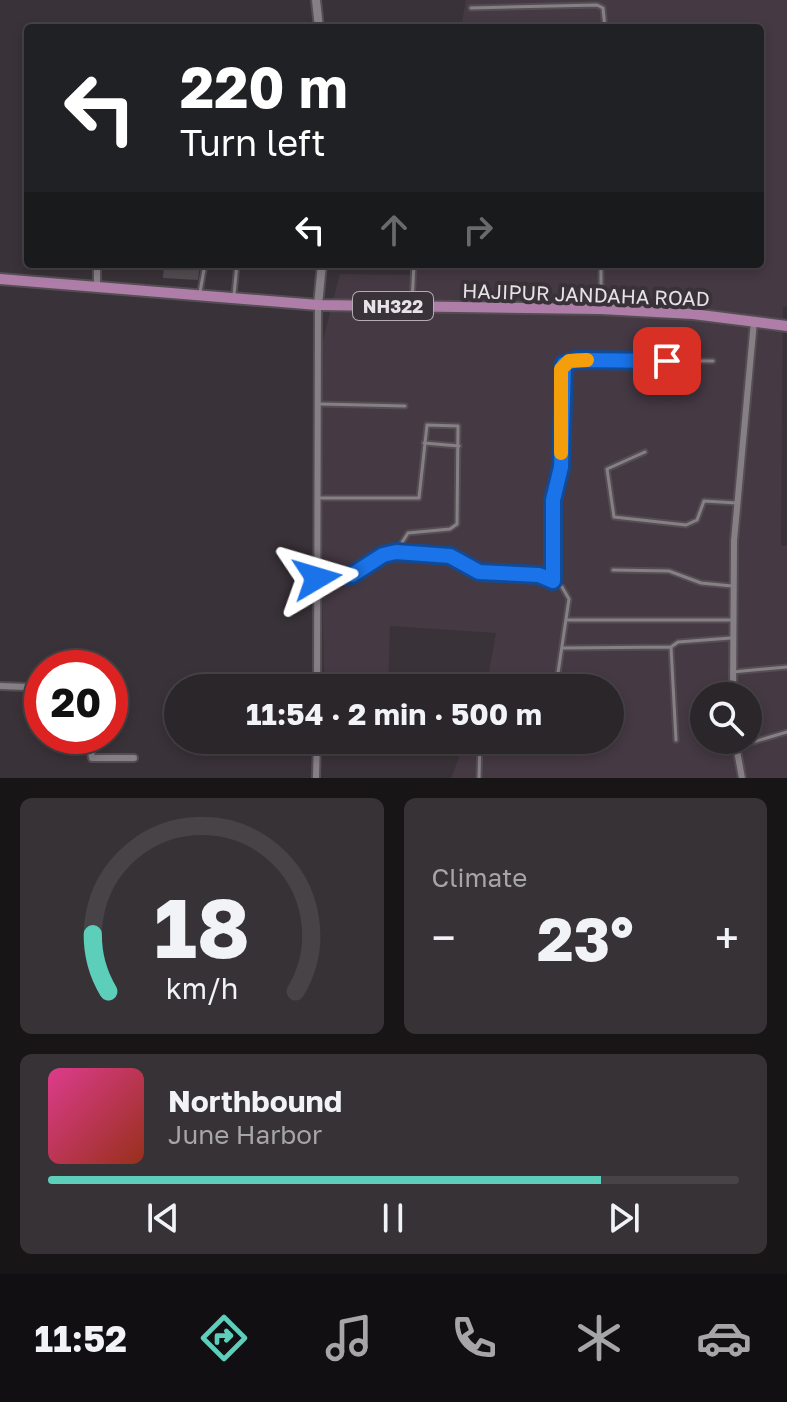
<!DOCTYPE html>
<meta charset="utf-8">
<style>
body{margin:0;font-family:"Golos Text",sans-serif;background:#373236;color:#f1f3f6;height:100vh;display:flex;flex-direction:column;font-size:30px;white-space:nowrap}
*{box-sizing:border-box;margin:0}
p{font-size:26px;color:#a6a5a8}
.icon{flex:none;width:44px;height:44px;fill:none;stroke:currentColor;stroke-width:2;stroke-linecap:round;stroke-linejoin:round}
.map{position:relative;height:778px;overflow:hidden}
.drawer{display:flex;flex-direction:column;gap:20px;padding:20px;background:#181517;flex:1}
.drawer>*{flex:none}
.hud{position:absolute;left:24px;top:24px;width:740px;height:244px;border-radius:8px;box-shadow:0 4px 12px #0003,0 0 0 2px #474347;background:#202124;color:#fff;overflow:hidden}
.fabs{position:absolute;left:690px;top:682px;display:grid;gap:16px}
.fabs a{display:grid;place-items:center;width:72px;height:72px;border-radius:50%;background:#2b262a;box-shadow:0 4px 12px #0003,0 0 0 2px #474347;font-size:40px}
.speed{position:absolute;left:24px;top:650px;display:flex;gap:16px;font-size:40px;font-weight:700;text-align:center}
.speed>*{display:grid;place-content:center;width:104px;height:104px;border-radius:50%;background:#2b262a;box-shadow:0 4px 12px #0003,0 0 0 2px #474347;line-height:1}
.speed .limit{border:12px solid #d22;background:#fff;color:#111}
.pin{position:absolute;display:grid;place-items:center;width:68px;height:68px;color:#fff;margin:-34px;border-radius:16px;box-shadow:0 4px 12px #0006}
.me{position:absolute;width:88px;margin:-44px;rotate:83deg;stroke-linejoin:round;filter:drop-shadow(0 0 6px #0008)}
.turn{display:flex;align-items:center;gap:28px;height:168px;padding:0 24px;font-size:36px}
.turn .icon{width:104px;height:104px;stroke-width:2.5}
.turn b{display:block;font-size:56px;line-height:68px}
.lanes{display:flex;align-items:center;height:76px;padding:0 24px;background:#0003;justify-content:center;gap:40px;direction:ltr}
.lanes .off{opacity:.35}
.big{font-size:60px;font-weight:700;line-height:1.1}
.drawer .card{flex:1;display:flex;flex-direction:column;justify-content:center;gap:12px;min-width:0;padding:0 28px;border-radius:12px;background:#373236}
.drawer .dial{align-items:center;gap:0}
.dial svg{height:208px;overflow:visible;fill:none;stroke:#474347;stroke-width:7;stroke-linecap:round;text-anchor:middle}
.dial text{fill:#f1f3f6;stroke:none}
.song{display:flex;align-items:center;gap:24px}
.cover{width:96px;height:96px;border-radius:12px;background:linear-gradient(135deg,hsl(330 70% 55%),hsl(10 70% 35%))}
.played{height:8px;border-radius:4px;background:linear-gradient(90deg,#5cceba 80%,#474347 80%)}
.keys{display:flex;justify-content:space-around;direction:ltr}
.heat{display:flex;justify-content:space-between;align-items:center;font-size:44px;direction:ltr}
.drawer .tiles{flex:1;display:grid;gap:20px;grid-template-columns:1fr 1fr}
.card:last-child{grid-column:span 2}
.trip{position:absolute;left:164px;top:674px;width:460px;height:80px;border-radius:40px;background:#2b262a;box-shadow:0 4px 12px #0003,0 0 0 2px #474347;font-weight:700;line-height:80px;text-align:center}
.tabs{display:flex;height:128px;justify-content:space-around;align-items:center;background:#110f11;color:#a6a5a8}
.tabs .icon{width:56px;height:56px}
.tabs .current{color:#5cceba}
.tabs b{font-size:36px;color:#f1f3f6}
.map>svg:first-child{display:block}
</style>
<div class="map">
<svg width="787" height="778" viewBox="0 0 787 778">
<rect width="100%" height="100%" fill="#393238"/>
<!-- built -->
<path fill="#453944" fill-rule="evenodd" d="M 466,0 L 787,0 L 787,306 L 783,307 L 781,546 L 787,546 L 787,778 L 451,778 L 466,740 L 610,740 L 610,688 L 486,688 L 496,633 L 390,626 L 388,688 L 324,688 L 319,355 L 340,274 L 413,275 L 414,264 L 760,264 L 760,28 L 461,28 ZM 704,696 L 748,696 L 748,740 L 704,740 Z"/>
<!-- building -->
<path fill="#524c51" d="M 164,264 L 200,264 L 198,280 L 163,278 Z"/>
<g fill="none" stroke-linecap="round" stroke-linejoin="round">
<!-- service casing -->
<g stroke="#544e53" stroke-width="7">
<path id="service" d="M 471,8 L 597,5 L 603,8 L 605,28
M 601,264 L 601,305
M 200,292 L 205,264
M 234,295 L 237,264
M 412,303 L 414,264
M 320,404 L 405,406
M 424,443 L 459,446
M 645,452 L 607,469 L 614,517 L 686,525 L 697,520 L 704,501 L 737,503
M 318,498 L 419,498 L 427,425 L 458,426 L 457,524 L 450,529 L 408,533 L 396,552
M 613,570 L 669,571 L 701,583 L 732,586
M 317,578 L 352,575 L 383,555 L 396,552 L 450,556 L 479,572 L 546,577 L 562,587 L 569,599 L 558,673 L 549,688
M 553,581 L 553,500 L 561,467 L 564,364 L 576,360 L 713,361
M 567,620 L 731,620
M 563,648 L 671,647
M 732,672 L 787,667
M 676,740 L 671,647 L 678,642 L 731,638
M 736,747 L 787,732
M 479,778 L 480,740"/>
</g>
<!-- minor casing -->
<g stroke="#544e53" stroke-width="10">
<path id="minor" d="M 97,287 L 97,264
M 0,686 L 27,687 L 34,719 L 42,725
M 317,688 L 318,305
M 733,696 L 734,541 L 754,321
M 82,736 L 89,740 L 92,758 L 134,758
M 735,740 L 742,778
M 316,778 L 317,740"/>
</g>
<!-- tertiary casing -->
<g stroke="#544e53" stroke-width="12">
<path id="tertiary" d="M 316,0 L 319,28
M 318,305 L 322,264"/>
</g>
<!-- trunk casing -->
<g stroke="#544e53" stroke-width="14">
<path id="trunk" d="M 0,279 L 318,305 L 601,309 L 693,314 L 787,326"/>
</g>
<!-- service -->
<use href="#service" stroke="#877f86" stroke-width="3"/>
<!-- minor -->
<use href="#minor" stroke="#877f86" stroke-width="6"/>
<!-- tertiary -->
<use href="#tertiary" stroke="#877f86" stroke-width="8"/>
<!-- trunk -->
<use href="#trunk" stroke="#ae7ea9" stroke-width="10"/>
</g>
<g fill="none" stroke-linecap="round" stroke-linejoin="round">
<!-- route casing -->
<g stroke="#114b97" stroke-width="20">
<path id="route" d="M 317,578 L 352,575 L 383,555 L 396,552 L 450,556 L 479,572 L 539,575 L 553,581 L 553,500 L 561,467 L 564,364 L 576,360 L 667,361"/>
</g>
<!-- route -->
<use href="#route" stroke="#1a73e8" stroke-width="14"/>
<!-- slow -->
<path stroke="#f59e0b" stroke-width="14" d="M 561,453 L 561,369 L 569,361 L 587,360"/>
</g>
<g text-anchor="middle" dominant-baseline="central" stroke-width="8" stroke-linejoin="round" paint-order="stroke">
<!-- shield labels -->
<rect fill="#393238" stroke="#b3adb2" stroke-width="2" x="353" y="292" width="80" height="28" rx="6"/>
<g font-size="18" font-weight="bold" fill="#e7e2e6">
<text x="393" y="306">NH322</text>
</g>
<!-- street labels -->
<g font-size="20" fill="#e7e2e6" stroke="#393238">
<text transform="translate(586 294) rotate(2)">HAJIPUR JANDAHA ROAD</text>
</g>
</g>
</svg>
<div class="fabs">
<a><svg class="icon" aria-label="search" viewBox="0 0 24 24"><circle cx="10" cy="10" r="6"/><path d="M15 15l6 6"/></svg></a>
</div>
<div class="speed"><div class="limit">20</div></div>
<div class="pin" style="left:667px;top:361px;background:#d93025"><svg class="icon" aria-label="arrive" viewBox="0 0 24 24"><path d="M6 21V4h12l-3 4 3 4H6"/></svg></div>
<svg class="me" style="left:317px;top:578px" viewBox="-20 -20 40 40"><path d="M0-17L14 15 0 8-14 15z" fill="#1a73e8" stroke="#fff" stroke-width="4"/></svg>
<div class="trip">11:54 · 2 min · 500 m</div>
<div class="hud">
<div class="turn"><svg class="icon" aria-label="left" viewBox="0 0 24 24"><path d="M17 20v-9H6M10 6l-5 5 5 5"/></svg><div><b>220 m</b>Turn left</div></div>
<div class="lanes"><svg class="icon" aria-label="left" viewBox="0 0 24 24"><path d="M17 20v-9H6M10 6l-5 5 5 5"/></svg><svg class="icon off" aria-label="ahead" viewBox="0 0 24 24"><path d="M12 20V5M6 11l6-6 6 6"/></svg><svg class="icon off" aria-label="right" viewBox="0 0 24 24"><path d="M7 20v-9h11M14 6l5 5-5 5"/></svg></div>
</div>
</div>
<section class="drawer">
<div class="tiles">
<div class="card dial"><svg viewBox="0 0 100 80">
<path d="M14 69A42 42 0 1 1 86 69"/>
<path d="M14 69A42 42 0 0 1 8 47" stroke="#5cceba"/>
<text x="50" y="56" font-size="32" font-weight="700">18</text>
<text x="50" y="72" font-size="11">km/h</text>
</svg></div>
<div class="card"><p>Climate</p>
<div class="heat"><a>−</a><b class="big">23°</b><a>+</a></div>
</div>
<div class="card">
<div class="song"><i class="cover"></i><div><b>Northbound</b><p>June Harbor</p></div></div>
<div class="played"></div>
<div class="keys"><svg class="icon" aria-label="previous" viewBox="0 0 24 24"><path d="M18 5L8 12l10 7zM5 5v14"/></svg><svg class="icon" aria-label="pause" viewBox="0 0 24 24"><path d="M8 5v14M16 5v14"/></svg><svg class="icon" aria-label="next" viewBox="0 0 24 24"><path d="M6 5l10 7-10 7zM19 5v14"/></svg></div>
</div>
</div>
</section>
<nav class="tabs">
<b>11:52</b>
<svg class="icon current" aria-label="directions" viewBox="0 0 24 24"><path d="M12 3l9 9-9 9-9-9zM9 14v-3h6M13 9l2 2-2 2"/></svg>
<svg class="icon" aria-label="music" viewBox="0 0 24 24"><path d="M9 18V5l10-2v13"/><circle cx="6" cy="18" r="3"/><circle cx="16" cy="16" r="3"/></svg>
<svg class="icon" aria-label="phone" viewBox="0 0 24 24"><path d="M5 4h4l2 5-3 2q2 4 5 5l2-3 5 2v4C11 20 4 13 5 4z"/></svg>
<svg class="icon" aria-label="climate" viewBox="0 0 24 24"><path d="M12 3v18M4 7l16 10M4 17L20 7"/></svg>
<svg class="icon" aria-label="car" viewBox="0 0 24 24"><path d="M5 17H2v-5l4-1 3-4h7l3 4 3 1v5h-3M9 17h6M6 11h13"/><circle cx="7" cy="17" r="2"/><circle cx="17" cy="17" r="2"/></svg>
</nav>
